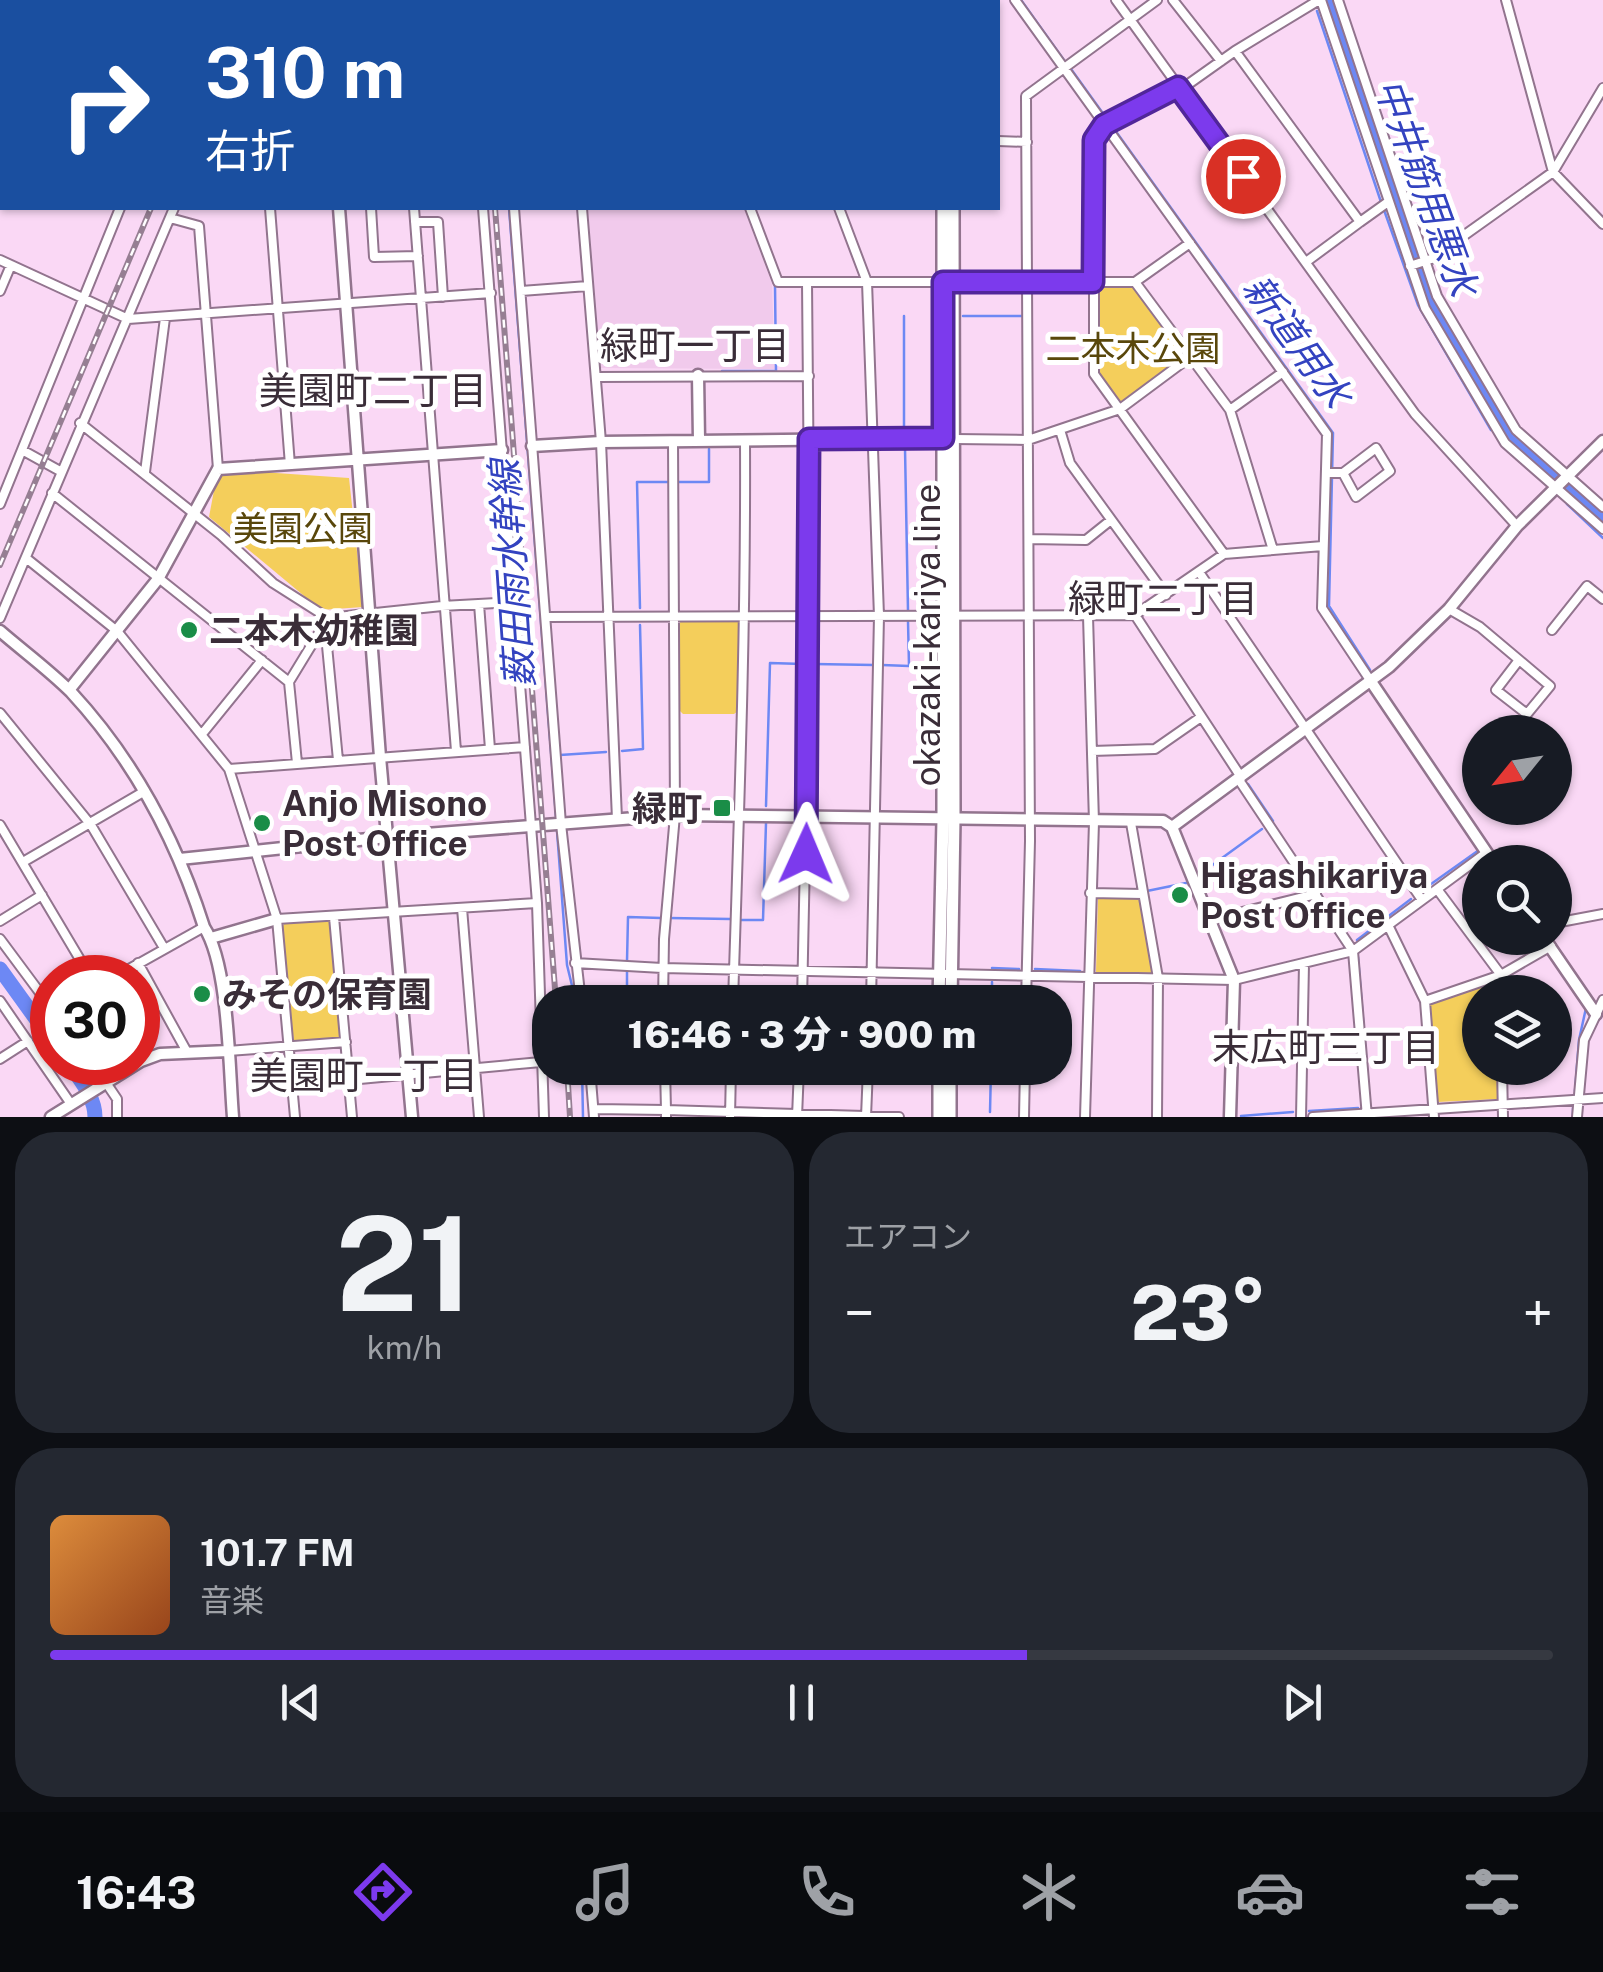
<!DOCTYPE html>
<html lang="ja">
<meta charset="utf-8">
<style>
body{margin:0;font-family:"Public Sans","Noto Sans JP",sans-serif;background:#242831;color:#f1f3f6;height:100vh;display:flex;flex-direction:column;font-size:38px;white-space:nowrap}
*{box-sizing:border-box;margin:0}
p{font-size:32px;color:#9ea1a6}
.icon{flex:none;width:55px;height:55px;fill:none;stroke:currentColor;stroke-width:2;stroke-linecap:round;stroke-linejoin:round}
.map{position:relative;height:1117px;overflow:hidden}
.panel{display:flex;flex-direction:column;gap:15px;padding:15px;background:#0d0f14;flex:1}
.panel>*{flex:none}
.top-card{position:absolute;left:0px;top:0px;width:1000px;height:210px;box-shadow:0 2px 8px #0004;background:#1a4fa0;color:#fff;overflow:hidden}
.needle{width:65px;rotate:240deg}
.fabs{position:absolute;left:1462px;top:715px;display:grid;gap:20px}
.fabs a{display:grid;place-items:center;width:110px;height:110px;border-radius:50%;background:#171b24;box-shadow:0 2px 8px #0004;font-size:50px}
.speed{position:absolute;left:30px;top:955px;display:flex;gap:20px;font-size:50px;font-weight:700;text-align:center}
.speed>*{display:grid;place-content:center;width:130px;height:130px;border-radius:50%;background:#171b24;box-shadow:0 2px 8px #0004;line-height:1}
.speed .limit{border:15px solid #d22;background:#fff;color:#111}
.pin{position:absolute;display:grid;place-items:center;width:85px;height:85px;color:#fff;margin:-42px;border:5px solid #fff;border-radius:50%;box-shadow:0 2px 10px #0007}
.me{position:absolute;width:110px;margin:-55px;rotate:1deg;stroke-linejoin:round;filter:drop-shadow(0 0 8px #0008)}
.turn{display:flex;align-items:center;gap:35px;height:210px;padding:0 40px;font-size:45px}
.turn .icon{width:130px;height:130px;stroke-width:2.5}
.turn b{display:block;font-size:70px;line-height:85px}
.big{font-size:75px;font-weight:800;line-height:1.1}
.panel .tile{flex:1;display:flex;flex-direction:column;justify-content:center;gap:15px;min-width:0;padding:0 35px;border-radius:40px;background:#242831}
.panel .dial{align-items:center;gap:0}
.dial b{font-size:130px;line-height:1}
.song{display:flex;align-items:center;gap:30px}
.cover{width:120px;height:120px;border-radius:15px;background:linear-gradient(135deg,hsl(30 70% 55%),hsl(20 70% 35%))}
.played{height:10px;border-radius:5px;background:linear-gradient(90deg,#7c3aed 65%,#363941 65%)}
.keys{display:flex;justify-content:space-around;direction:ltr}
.heat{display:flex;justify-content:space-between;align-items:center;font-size:55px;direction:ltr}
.panel .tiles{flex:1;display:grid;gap:15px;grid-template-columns:1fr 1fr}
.tile:last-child{grid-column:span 2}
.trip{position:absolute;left:532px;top:985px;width:540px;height:100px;border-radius:40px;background:#171b24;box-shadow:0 2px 8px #0004;font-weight:800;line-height:100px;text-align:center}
.tabs{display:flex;height:160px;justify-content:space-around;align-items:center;background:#090b0e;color:#9ea1a6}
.tabs .icon{width:70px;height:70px}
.tabs .current{color:#7c3aed}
.tabs b{font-size:45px;color:#f1f3f6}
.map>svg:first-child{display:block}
</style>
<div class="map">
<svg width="1603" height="1117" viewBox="0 0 1603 1117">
<rect width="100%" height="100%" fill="#fad8f5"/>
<!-- built -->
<path fill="#f1caec" d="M 588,208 L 744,208 L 772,284 L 775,369 L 599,368 Z"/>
<!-- green -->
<path fill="#f4ce5b" d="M 1100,286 L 1134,288 L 1182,354 L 1182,358 L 1122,402 L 1118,401 L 1098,373 L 1097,290 Z
M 218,469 L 349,478 L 363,607 L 321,610 L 209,517 Z
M 682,621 L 739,621 L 741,625 L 738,711 L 734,714 L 683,714 L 679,710 L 678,624 Z
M 1098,897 L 1139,898 L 1154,973 L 1096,972 Z
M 328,920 L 332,923 L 341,1034 L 338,1038 L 294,1043 L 282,927 L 285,923 Z
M 1495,983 L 1496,992 L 1480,992 L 1480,1068 L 1497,1068 L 1498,1099 L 1438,1102 L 1430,1004 Z"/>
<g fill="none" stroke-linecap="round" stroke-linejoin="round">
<!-- stream -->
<path stroke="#6d88f4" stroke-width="2.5" d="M 1021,0 L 1066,63
M 1317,11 L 1381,202
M 1071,69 L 1107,119
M 1112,126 L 1333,433 L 1329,606 L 1370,670
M 509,208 L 556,816
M 1384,210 L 1418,305 L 1491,430
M 904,316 L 904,431
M 963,316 L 1023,316
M 722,371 L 776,371 L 775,285
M 905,448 L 908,611
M 1524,465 L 1542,481
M 678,482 L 709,482 L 709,449
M 1567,504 L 1603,538
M 640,608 L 637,482 L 669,482
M 814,664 L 874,665
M 882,665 L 909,666 L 908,621
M 1382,688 L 1412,733
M 622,751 L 643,749 L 640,625
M 560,755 L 606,752
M 1248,784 L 1273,821
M 766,806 L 770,663 L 803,664
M 557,831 L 567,965 L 576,1002
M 1200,874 L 1262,829
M 1424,889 L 1479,850
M 1147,891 L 1186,883
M 669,918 L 730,919
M 738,920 L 763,920 L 766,823
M 1357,940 L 1411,899
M 1358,957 L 1370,1107
M 627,961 L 628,917 L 661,918
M 992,968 L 1019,969
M 1035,969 L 1080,971
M 1093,971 L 1094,953
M 1574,991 L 1586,1008 L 1579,1040 L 1575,1091
M 627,1002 L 627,970
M 992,1002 L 992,982
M 582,1068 L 583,1117
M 1309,1111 L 1358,1108
M 990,1112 L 991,1068
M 1241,1116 L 1293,1112
M 1573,1117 L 1573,1108"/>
<!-- canal -->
<path stroke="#6d88f4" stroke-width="10" d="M 1329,0 L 1430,300 L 1507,431 L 1603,517"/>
<!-- river -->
<path stroke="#6d88f4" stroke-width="15" d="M 0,969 L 52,1041
M 68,1062 C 79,1079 95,1096 95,1117"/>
<!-- street casing -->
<g stroke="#92748e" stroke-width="12">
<path id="street" d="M 266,0 L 272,2
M 325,0 L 325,2
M 398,0 L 398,2
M 468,0 L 468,2
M 497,0 L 497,2
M 553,0 L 554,2
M 693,0 L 694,2
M 760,0 L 760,2
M 871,0 L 871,2
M 1015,0 L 1327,434 L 1322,608 L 1372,683
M 1116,0 L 1415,414 L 1517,526
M 1173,0 L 1221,61
M 1321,0 L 1425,308 L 1505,443 L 1603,529
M 1338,0 L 1437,296 L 1516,430 L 1603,507
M 1506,0 L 1553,172 L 1603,224
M 208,2 L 209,0
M 259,2 L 260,0
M 653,2 L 659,0
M 815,2 L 821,0
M 1235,51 L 1360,222 L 1306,262
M 1178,87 L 1104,125 L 1094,140 L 1094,374 L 1224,554
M 1180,90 L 1235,51 L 1319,0
M 998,141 L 1027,142
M 270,208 L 290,465
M 371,208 L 374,257 L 418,256
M 414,208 L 456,751
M 514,208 L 561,824 L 581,1002
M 582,208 L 601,442 L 617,819
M 750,208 L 778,282 L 1135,282 L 1190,243
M 839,208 L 867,282 L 879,616 L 871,1002
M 170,218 L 199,226 L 218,469
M 415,222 L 438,222 L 443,297
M 1360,222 L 1388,202
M 0,260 L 128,319 L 491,293
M 1410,266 L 1431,259 L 1553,172 L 1603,88
M 1135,282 L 1230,410 L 1273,550
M 0,291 L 11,265
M 521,291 L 588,286
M 597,377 L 809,376
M 1230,410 L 1283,372
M 80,423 L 221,535 L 273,583 L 328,618 L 442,606 L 514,602
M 1060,430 L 1070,463 L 1166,595
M 955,439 L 1028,440 L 1120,409 L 1190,357
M 22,450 L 60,471
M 145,472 L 165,318
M 1326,473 L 1343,473 L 1356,497 L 1390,471 L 1376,448 L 1343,473
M 52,493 L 289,682
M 0,504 L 120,208
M 1029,539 L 1086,540 L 1111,520
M 26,558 L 117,631 L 229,769 L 277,919 L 295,1117
M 1199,572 L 1422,900
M 479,604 L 490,749
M 1449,609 L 1480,627 L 1550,686 L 1527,714 L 1496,690 L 1519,660
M 1135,615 L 1239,774 L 1241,783 L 1353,951 L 1367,1117
M 546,617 L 1135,615 L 1224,554 L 1323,546
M 0,618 L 174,208
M 325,625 L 338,760
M 1552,630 L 1587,586 L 1603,599
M 0,713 L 91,825 L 164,948
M 202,734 L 262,660
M 1092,751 L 1155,749 L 1201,717
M 297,763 L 289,682 L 328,618
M 229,769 L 525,747
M 1131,823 L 1158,978 L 1157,1117
M 0,825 L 91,978
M 23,862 L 145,791
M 1437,889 L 1501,975 L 1501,992
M 1090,893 L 1143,894
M 537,903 L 544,1117
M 462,908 L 479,1117
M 334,917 L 352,1117
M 277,919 L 537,903 L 483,208
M 1210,920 L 1316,894
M 0,921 L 42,895
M 1555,923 L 1603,914
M 1388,925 L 1425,1001 L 1434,1117
M 0,939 L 52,1009
M 138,963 L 187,1052
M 575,963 L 662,968 L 1234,980 L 1353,951 L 1486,853
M 113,978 L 204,927
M 0,1001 L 71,1104
M 1425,1001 L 1501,975 L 1551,946
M 663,1002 L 664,939 L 675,815 L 673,441
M 733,1002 C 739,815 746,628 745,440
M 802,1002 L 810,616 L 807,282
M 1026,1002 L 1030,841 L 1026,96 L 1157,0
M 228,1051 L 346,1042
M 0,1059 L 28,1041
M 92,1062 L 117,1099 L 117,1117
M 590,1068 L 594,1117
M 1502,1068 L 1503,1117
M 349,1080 L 541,1062
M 594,1109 L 666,1110 L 665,1068
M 666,1117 L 666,1110 L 899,1117
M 730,1117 L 731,1068
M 797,1117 L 799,1068
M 866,1117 L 868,1068
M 1024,1117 L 1025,1068
M 1085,1117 L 1094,822 L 1088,616
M 1301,1117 L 1304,964
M 1313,1117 L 1603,1098
M 1577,1117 L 1584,1040 L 1603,1000"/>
</g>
<!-- secondary casing -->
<g stroke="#92748e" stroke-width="15">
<path id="secondary" d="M 619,0 L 620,2
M 428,2 L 433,0
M 339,208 L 380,757 L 412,1117
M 698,375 L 699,440
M 532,446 L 601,442 L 951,438
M 0,631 C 23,651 49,670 71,692 C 134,760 176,839 204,927 C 229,965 229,1069 233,1117
M 1372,683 L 1493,862
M 69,690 L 158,579 L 218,469 L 502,450
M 1172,827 L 1389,667 L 1449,609 L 1517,526 L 1603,441
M 180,859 L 387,837 L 675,815 L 1163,821 L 1172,827 L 1234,980 L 1230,1117
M 211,938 L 277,919
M 1544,938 L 1596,1014
M 51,1117 L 141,1061 L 160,1054 L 228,1051"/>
</g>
<!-- primary casing -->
<g stroke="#92748e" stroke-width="16">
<path id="primary" d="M 941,0 L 941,2
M 951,0 L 951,2
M 939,1002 L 943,819 L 943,208
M 951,1002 L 954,819 L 953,208
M 939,1117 L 939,1068
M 950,1117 L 950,1068"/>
</g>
<!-- street -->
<use href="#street" stroke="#fff" stroke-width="8"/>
<!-- secondary -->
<use href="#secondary" stroke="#fff" stroke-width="10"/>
<!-- primary -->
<use href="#primary" stroke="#fff" stroke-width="11"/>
<!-- rail casing -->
<g stroke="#967f93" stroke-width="6">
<path id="rail" d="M 485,0 L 486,2
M 237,2 L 238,0
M 495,208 L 556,1002
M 0,565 L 151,208
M 567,1068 L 570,1117"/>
</g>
<!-- rail -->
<use href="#rail" stroke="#fff" stroke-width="2.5" stroke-dasharray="8" stroke-linecap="butt"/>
</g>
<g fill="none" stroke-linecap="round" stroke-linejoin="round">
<!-- route casing -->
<g stroke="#51269a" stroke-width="25">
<path id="route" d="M 806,854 L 809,439 L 943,438 L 943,282 L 1093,282 L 1094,140 L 1104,125 L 1178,87 L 1243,176"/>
</g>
<!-- route -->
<use href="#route" stroke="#7c3aed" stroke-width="18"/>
</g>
<!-- markers -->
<g fill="#1a8d47" stroke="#fff" stroke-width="4">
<circle cx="189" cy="630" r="10"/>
<rect x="712" y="798" width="20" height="20" rx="5"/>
<circle cx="262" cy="823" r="10"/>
<circle cx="1180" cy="895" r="10"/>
<circle cx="202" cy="994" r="10"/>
</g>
<g text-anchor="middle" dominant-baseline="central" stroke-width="10" stroke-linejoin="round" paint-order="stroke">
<!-- park labels -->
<g font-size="35" fill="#59470b" stroke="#fff">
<text x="1133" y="348">二本木公園</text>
<text x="303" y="528">美園公園</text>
</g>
<!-- poi labels -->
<g font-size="35" font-weight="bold" fill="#3a2d38" stroke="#fff" text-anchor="start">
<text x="209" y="630">二本木幼稚園</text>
<text x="282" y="803">Anjo Misono<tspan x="282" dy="40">Post Office</tspan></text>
<text x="702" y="808" text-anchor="end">緑町</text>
<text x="1200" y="875">Higashikariya<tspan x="1200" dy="40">Post Office</tspan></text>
<text x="222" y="994">みその保育園</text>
</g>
<!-- street labels -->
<g font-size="35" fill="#3a2d38" stroke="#fff">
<text transform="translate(927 635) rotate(-90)">okazaki-kariya line</text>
</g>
<!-- water labels -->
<g font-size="38" font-style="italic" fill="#3343c0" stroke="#fff">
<text transform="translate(1426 187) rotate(70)">中井筋用悪水</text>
<text transform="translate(1297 341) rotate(54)">新道用水</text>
<text transform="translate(512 574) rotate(-94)">薮田雨水幹線</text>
</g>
<!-- neighbourhood labels -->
<g font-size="38" fill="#3a2d38" stroke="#fff">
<text x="695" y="345">緑町一丁目</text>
<text x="373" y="390">美園町二丁目</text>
<text x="1163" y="598">緑町二丁目</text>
<text x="1326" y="1047">末広町三丁目</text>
<text x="364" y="1075">美園町一丁目</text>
</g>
</g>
</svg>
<div class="fabs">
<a><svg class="needle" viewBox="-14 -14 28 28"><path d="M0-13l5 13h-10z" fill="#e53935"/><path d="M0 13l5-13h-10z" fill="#9ea1a6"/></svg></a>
<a><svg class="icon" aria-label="search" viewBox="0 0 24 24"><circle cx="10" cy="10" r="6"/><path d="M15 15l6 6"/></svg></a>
<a><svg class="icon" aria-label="layers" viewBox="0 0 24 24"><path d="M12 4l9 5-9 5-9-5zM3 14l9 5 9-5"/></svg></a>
</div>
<div class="speed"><div class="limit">30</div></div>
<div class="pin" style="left:1243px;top:176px;background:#d93025"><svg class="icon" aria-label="arrive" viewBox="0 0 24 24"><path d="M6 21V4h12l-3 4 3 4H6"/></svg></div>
<svg class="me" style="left:806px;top:854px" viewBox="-20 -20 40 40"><path d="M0-17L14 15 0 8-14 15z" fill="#7c3aed" stroke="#fff" stroke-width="4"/></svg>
<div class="trip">16:46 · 3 分 · 900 m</div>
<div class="top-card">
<div class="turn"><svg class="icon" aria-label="right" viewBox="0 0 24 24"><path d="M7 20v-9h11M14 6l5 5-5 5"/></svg><div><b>310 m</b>右折</div></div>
</div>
</div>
<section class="panel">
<div class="tiles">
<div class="tile dial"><b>21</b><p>km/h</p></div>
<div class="tile"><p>エアコン</p>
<div class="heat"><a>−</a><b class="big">23°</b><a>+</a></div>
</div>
<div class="tile">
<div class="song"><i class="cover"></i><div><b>101.7 FM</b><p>音楽</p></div></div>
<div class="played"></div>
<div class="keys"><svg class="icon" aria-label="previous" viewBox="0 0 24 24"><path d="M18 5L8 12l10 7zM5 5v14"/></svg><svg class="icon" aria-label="pause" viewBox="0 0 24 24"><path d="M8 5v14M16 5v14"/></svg><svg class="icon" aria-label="next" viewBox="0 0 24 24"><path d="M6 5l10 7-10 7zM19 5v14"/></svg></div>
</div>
</div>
</section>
<nav class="tabs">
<b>16:43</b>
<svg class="icon current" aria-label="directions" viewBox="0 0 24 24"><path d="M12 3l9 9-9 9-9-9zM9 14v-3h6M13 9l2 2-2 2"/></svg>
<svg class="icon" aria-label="music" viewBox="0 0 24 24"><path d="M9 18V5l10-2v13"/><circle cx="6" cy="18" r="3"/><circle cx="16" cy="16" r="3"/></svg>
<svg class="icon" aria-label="phone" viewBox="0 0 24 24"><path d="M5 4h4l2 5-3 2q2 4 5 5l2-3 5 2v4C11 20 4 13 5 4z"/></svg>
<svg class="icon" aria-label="climate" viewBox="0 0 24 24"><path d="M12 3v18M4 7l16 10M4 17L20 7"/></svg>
<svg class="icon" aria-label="car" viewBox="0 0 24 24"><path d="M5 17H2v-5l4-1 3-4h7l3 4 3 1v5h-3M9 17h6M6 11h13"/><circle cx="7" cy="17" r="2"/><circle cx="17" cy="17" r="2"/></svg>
<svg class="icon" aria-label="filters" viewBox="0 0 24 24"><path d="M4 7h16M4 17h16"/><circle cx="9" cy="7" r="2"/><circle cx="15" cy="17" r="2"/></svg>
</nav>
